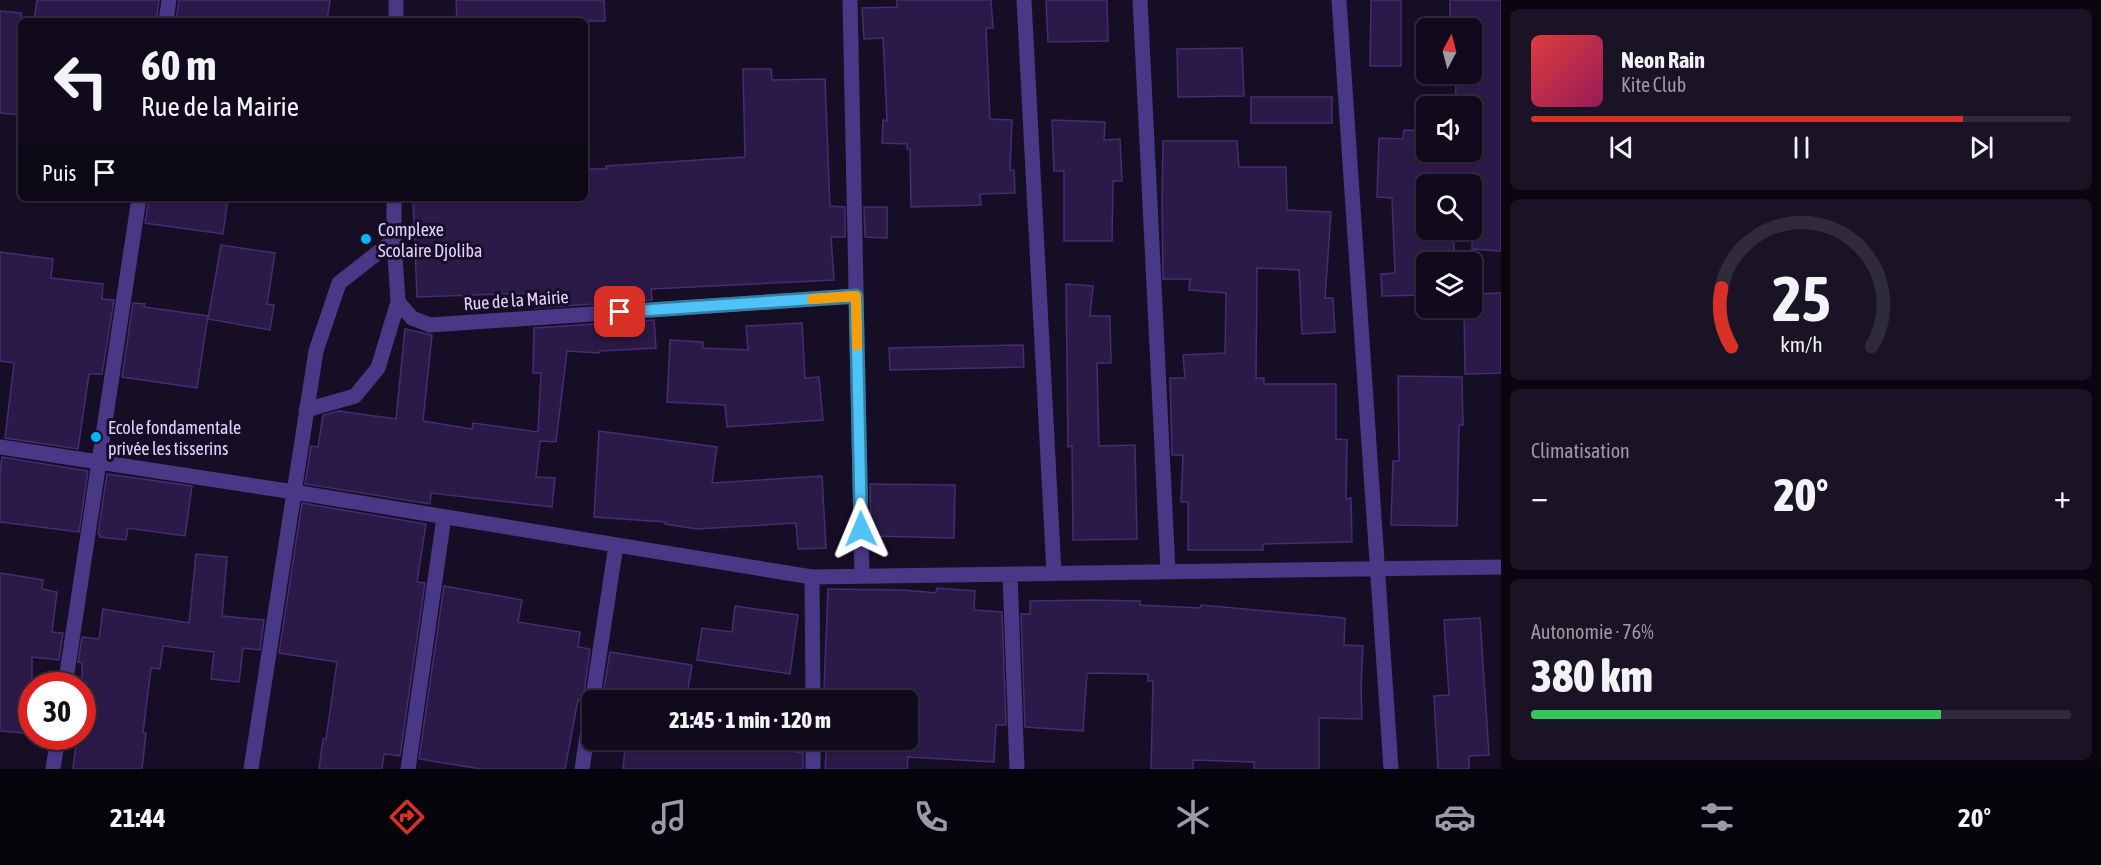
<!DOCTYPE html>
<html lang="fr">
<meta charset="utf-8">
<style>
body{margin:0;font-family:"Asap Condensed",sans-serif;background:#191325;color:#f1f3f6;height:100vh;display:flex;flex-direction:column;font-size:22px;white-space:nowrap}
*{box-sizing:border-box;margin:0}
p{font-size:20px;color:#9c9aa3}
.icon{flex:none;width:33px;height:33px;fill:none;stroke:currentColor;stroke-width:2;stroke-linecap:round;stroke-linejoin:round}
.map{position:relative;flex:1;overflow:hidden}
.drawer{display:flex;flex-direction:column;gap:9px;padding:9px;background:#09060f;width:600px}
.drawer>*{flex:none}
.banner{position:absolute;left:18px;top:18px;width:570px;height:183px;border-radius:9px;box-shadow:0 2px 4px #0004,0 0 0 2px #302b3b;background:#100a1c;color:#f1f3f6;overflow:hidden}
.needle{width:39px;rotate:7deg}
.tools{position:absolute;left:1416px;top:18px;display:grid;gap:12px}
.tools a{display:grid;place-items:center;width:66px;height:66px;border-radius:9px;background:#100a1c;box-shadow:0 2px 4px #0004,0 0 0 2px #302b3b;font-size:30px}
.speed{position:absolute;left:18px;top:672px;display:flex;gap:12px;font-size:30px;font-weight:700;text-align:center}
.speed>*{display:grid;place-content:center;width:78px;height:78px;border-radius:50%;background:#100a1c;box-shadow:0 2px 4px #0004,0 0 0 2px #302b3b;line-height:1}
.speed .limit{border:9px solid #d22;background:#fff;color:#111}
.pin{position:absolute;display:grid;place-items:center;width:51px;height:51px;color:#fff;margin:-26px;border-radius:12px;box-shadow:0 3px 9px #0006}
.me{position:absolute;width:66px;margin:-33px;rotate:359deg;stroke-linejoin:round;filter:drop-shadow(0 0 4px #0008)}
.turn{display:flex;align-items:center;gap:21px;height:126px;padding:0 24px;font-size:27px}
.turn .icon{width:78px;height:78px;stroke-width:2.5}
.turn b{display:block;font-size:42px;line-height:51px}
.then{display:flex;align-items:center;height:57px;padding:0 24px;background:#0003;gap:12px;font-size:22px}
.big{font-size:45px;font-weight:800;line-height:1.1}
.drawer .widget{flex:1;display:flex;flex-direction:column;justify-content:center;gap:9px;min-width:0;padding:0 21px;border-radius:9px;background:#191325}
.drawer .dial{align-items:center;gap:0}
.dial svg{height:156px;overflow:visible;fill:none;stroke:#302b3b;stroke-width:7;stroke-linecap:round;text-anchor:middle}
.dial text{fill:#f1f3f6;stroke:none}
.song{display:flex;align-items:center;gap:18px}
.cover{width:72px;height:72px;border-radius:9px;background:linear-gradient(135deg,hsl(0 70% 55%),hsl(330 70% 35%))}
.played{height:6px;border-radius:3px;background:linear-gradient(90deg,#d93025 80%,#302b3b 80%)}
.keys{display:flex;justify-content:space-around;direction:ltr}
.heat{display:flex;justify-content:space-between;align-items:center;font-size:33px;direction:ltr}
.charge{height:9px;border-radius:4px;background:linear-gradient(90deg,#34c759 76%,#302b3b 0)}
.trip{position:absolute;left:582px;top:690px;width:336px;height:60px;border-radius:9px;background:#100a1c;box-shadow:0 2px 4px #0004,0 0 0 2px #302b3b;font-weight:800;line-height:60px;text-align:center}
.menu{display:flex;height:96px;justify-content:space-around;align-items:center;background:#06040b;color:#9c9aa3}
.menu .icon{width:42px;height:42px}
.menu .active{color:#d93025}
.menu b{font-size:27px;color:#f1f3f6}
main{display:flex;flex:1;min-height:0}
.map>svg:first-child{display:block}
</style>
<main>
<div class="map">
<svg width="1501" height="769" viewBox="0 0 1501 769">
<rect width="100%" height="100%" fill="#160e25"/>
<!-- building -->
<path fill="#2b1a47" stroke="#472b73" stroke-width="1.5" d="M 37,0 L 159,0 L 157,17 L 150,17 L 150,21 L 34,21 Z
M 179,0 L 330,0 L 327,21 L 176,20 Z
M 456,0 L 604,0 L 605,21 L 457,21 Z
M 897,0 L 991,0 L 993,28 L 986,28 L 990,119 L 1012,120 L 1010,170 L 1014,170 L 1015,193 L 980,194 L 981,205 L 911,207 L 910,149 L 907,149 L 907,144 L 882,143 L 883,120 L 887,121 L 883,38 L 864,39 L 862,8 L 897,7 Z
M 1046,0 L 1107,0 L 1108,41 L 1048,42 Z
M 1371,0 L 1401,0 L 1401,66 L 1370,66 Z
M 1450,0 L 1501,0 L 1501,251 L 1472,249 L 1472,184 L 1426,184 L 1426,230 L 1453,230 L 1455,262 L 1426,262 L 1426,295 L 1382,296 L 1381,274 L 1395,273 L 1392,198 L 1377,197 L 1379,138 L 1403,139 L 1404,130 L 1426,131 L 1426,152 L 1472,152 L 1472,106 L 1455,106 L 1456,83 L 1466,83 L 1466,74 L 1472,74 L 1472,28 L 1450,28 Z
M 0,11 L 21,13 L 21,115 L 0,113 Z
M 1242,48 L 1244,96 L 1178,97 L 1177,49 Z
M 743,69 L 771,69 L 772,80 L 825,79 L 830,206 L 845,207 L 845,237 L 831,237 L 834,280 L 651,289 L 652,300 L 535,308 L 535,293 L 417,297 L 413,198 L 585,198 L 585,169 L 606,169 L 606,166 L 745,157 Z
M 1251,97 L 1332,97 L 1332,123 L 1251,123 Z
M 1052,120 L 1105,122 L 1104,140 L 1120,139 L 1122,181 L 1113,181 L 1112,241 L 1064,241 L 1064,171 L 1054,171 Z
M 1163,141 L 1237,141 L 1239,167 L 1286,167 L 1287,210 L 1331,212 L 1325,298 L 1333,298 L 1335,332 L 1302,334 L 1299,270 L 1257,268 L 1256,378 L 1264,378 L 1264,384 L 1336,384 L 1336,439 L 1347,440 L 1346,499 L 1351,498 L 1352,542 L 1263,544 L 1263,550 L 1188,550 L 1188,502 L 1181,502 L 1183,455 L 1172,455 L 1170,378 L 1185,378 L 1183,355 L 1225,353 L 1226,293 L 1189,290 L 1190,279 L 1163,279 L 1162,199 Z
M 149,198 L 228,198 L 223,234 L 145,223 Z
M 864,207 L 887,207 L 887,238 L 865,237 Z
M 221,245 L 275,253 L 267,304 L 274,305 L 270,330 L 208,319 Z
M 0,252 L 53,259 L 51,278 L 103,284 L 102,299 L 114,300 L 102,374 L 89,374 L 78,449 L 5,438 L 14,363 L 0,361 Z
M 1066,284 L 1093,286 L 1090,316 L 1110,316 L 1111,363 L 1097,363 L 1099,446 L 1135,445 L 1137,539 L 1073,540 L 1072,446 L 1068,447 Z
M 1501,293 L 1501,373 L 1465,374 L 1464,308 L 1472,308 L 1472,294 Z
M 133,303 L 145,304 L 144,307 L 208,316 L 197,388 L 122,377 Z
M 654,320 L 656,348 L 600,351 L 599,353 L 567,351 L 556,442 L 540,441 L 536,477 L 555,478 L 552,507 L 431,493 L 430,504 L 305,484 L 311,446 L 318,447 L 323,415 L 339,411 L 396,419 L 405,329 L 432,335 L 423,421 L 472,429 L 473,423 L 538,432 L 541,373 L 533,373 L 534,328 Z
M 802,323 L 805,378 L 819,377 L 823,420 L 727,427 L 725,405 L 667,402 L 670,340 L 703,342 L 703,348 L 748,350 L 746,326 Z
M 1023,345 L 1024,367 L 890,370 L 889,348 Z
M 1398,376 L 1462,377 L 1463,425 L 1459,425 L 1457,526 L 1391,525 L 1393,461 L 1399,461 Z
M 599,431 L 717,447 L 712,483 L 822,476 L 826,548 L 798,549 L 796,523 L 697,529 L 665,524 L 665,522 L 594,517 Z
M 2,457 L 88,471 L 79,532 L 0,522 L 0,473 Z
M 107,474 L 192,486 L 185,536 L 128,528 L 126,540 L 100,537 L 100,535 L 98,534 Z
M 870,484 L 955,485 L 954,538 L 871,536 Z
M 302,503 L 426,524 L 417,582 L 425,583 L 400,756 L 384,754 L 382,769 L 319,769 L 323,739 L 326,739 L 337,662 L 279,653 Z
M 196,554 L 227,557 L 222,616 L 264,620 L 260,650 L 243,648 L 239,682 L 211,679 L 214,652 L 163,646 L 160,669 L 151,668 L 143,733 L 146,733 L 142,769 L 73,769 L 77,736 L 82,736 L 82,663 L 78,662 L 82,637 L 99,639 L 103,609 L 189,623 Z
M 0,573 L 43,580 L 42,589 L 57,592 L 52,632 L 63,633 L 59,660 L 32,657 L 32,718 L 25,717 L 24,733 L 0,731 Z
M 444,586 L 522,600 L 518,622 L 580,632 L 578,647 L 590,649 L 583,700 L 578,700 L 565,769 L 481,769 L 419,759 Z
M 937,588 L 975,591 L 974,610 L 1002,612 L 1006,725 L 996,725 L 994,762 L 908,757 L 907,769 L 825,769 L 827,740 L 908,740 L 908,700 L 874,700 L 874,692 L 824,689 L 828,589 L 904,590 L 936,593 Z
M 1090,600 L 1140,601 L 1140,605 L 1200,608 L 1201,605 L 1345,618 L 1344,645 L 1363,646 L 1361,687 L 1362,719 L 1319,718 L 1319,769 L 1254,769 L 1254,762 L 1193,760 L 1193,769 L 1151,769 L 1153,681 L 1148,681 L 1148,674 L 1091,673 L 1087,674 L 1083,731 L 1025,727 L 1021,614 L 1030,614 L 1030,601 Z
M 735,606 L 798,615 L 790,674 L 697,660 L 702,628 L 732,632 Z
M 1480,618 L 1489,755 L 1469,756 L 1469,769 L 1438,769 L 1434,696 L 1449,695 L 1444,620 Z
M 610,652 L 692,665 L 686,700 L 602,700 Z
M 626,740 L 683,745 L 684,740 L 707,740 L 803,753 L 803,769 L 623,769 Z"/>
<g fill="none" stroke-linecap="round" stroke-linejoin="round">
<!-- street -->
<path stroke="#493885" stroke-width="15" d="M 850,0 L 862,576
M 1024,0 L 1054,573
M 1140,0 L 1168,571
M 1339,0 L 1391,769
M 166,21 L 169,0
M 396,21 L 396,0
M 394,198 L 394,240 L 398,302 L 412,318 L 430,325 L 856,296
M 306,410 L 355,396 L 378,368 L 398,302
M 0,447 L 294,492 L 812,577 L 1501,567
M 1010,574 L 1017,769
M 812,577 L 813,700
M 65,686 L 139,198
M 813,740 L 813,769
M 53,769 L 58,736
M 251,769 L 316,351 L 339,283 L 394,240
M 408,769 L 444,517
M 582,769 L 616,545"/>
</g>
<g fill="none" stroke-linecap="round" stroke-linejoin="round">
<!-- route casing -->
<g stroke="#337fa1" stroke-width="15">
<path id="route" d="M 620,312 L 856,296 L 861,529"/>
</g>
<!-- route -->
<use href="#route" stroke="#4fc3f7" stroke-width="10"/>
<!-- slow -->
<path stroke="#f59e0b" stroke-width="10" d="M 812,299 L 856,296 L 857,346"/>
</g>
<!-- markers -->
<g fill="#00b6fe" stroke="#160e25" stroke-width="2">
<circle cx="366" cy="239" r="6"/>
<circle cx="96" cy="437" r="6"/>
</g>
<g text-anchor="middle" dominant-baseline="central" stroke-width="6" stroke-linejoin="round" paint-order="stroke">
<!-- poi labels -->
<g font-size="18" fill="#e0d3ff" stroke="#160e25" text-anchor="start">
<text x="378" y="229">Complexe<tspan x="378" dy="21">Scolaire Djoliba</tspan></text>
<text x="108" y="427">Ecole fondamentale<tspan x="108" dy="21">privée les tisserins</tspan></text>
</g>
<!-- street labels -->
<g font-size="18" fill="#e0d3ff" stroke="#160e25">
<text transform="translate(516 300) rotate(-4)">Rue de la Mairie</text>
</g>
</g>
</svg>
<div class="tools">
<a><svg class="needle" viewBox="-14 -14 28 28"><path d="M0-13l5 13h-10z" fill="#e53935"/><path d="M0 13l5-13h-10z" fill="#9c9aa3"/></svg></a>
<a><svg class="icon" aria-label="sound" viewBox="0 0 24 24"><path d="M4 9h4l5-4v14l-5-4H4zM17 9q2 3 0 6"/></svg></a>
<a><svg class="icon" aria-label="search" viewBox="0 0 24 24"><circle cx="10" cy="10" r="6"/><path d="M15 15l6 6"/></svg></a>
<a><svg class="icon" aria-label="layers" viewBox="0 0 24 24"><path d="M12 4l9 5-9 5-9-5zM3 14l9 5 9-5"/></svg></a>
</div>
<div class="speed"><div class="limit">30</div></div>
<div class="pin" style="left:620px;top:312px;background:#d93025"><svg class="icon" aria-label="arrive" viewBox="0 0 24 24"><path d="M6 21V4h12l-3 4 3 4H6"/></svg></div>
<svg class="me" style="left:861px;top:529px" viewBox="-20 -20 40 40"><path d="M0-17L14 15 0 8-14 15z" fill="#4fc3f7" stroke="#fff" stroke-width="4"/></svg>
<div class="trip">21:45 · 1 min · 120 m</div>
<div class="banner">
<div class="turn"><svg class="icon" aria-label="left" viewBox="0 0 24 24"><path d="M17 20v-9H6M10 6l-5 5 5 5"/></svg><div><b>60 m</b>Rue de la Mairie</div></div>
<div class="then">Puis<svg class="icon" aria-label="arrive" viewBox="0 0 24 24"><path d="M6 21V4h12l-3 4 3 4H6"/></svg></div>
</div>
</div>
<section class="drawer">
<div class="widget">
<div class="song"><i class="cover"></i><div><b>Neon Rain</b><p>Kite Club</p></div></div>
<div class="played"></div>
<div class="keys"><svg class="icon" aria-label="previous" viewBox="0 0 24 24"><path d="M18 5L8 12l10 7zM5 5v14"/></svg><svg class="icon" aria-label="pause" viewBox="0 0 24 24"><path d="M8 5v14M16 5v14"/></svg><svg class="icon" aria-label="next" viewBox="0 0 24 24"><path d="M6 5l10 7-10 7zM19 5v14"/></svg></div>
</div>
<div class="widget dial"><svg viewBox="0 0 100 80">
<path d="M14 69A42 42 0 1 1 86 69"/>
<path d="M14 69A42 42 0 0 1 9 39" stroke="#d93025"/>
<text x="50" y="56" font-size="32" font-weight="700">25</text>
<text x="50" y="72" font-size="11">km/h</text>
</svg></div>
<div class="widget"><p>Climatisation</p>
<div class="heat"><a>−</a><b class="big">20°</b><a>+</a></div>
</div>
<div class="widget"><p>Autonomie · 76%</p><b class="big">380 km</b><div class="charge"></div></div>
</section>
</main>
<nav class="menu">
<b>21:44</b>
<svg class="icon active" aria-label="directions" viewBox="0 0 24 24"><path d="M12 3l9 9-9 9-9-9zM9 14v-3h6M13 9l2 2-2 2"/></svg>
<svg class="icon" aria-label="music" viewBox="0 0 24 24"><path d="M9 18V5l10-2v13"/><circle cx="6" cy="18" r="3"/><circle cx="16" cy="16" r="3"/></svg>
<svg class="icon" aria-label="phone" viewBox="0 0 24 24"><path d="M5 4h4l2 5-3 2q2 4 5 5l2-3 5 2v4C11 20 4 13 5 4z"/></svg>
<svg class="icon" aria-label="climate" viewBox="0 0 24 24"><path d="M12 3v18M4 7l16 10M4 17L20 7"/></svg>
<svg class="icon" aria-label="car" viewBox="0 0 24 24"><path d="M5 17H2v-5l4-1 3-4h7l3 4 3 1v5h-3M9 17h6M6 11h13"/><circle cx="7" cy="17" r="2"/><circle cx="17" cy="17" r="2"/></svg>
<svg class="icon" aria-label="filters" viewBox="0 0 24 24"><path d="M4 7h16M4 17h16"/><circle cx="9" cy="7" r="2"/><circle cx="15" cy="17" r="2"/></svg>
<b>20°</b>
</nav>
